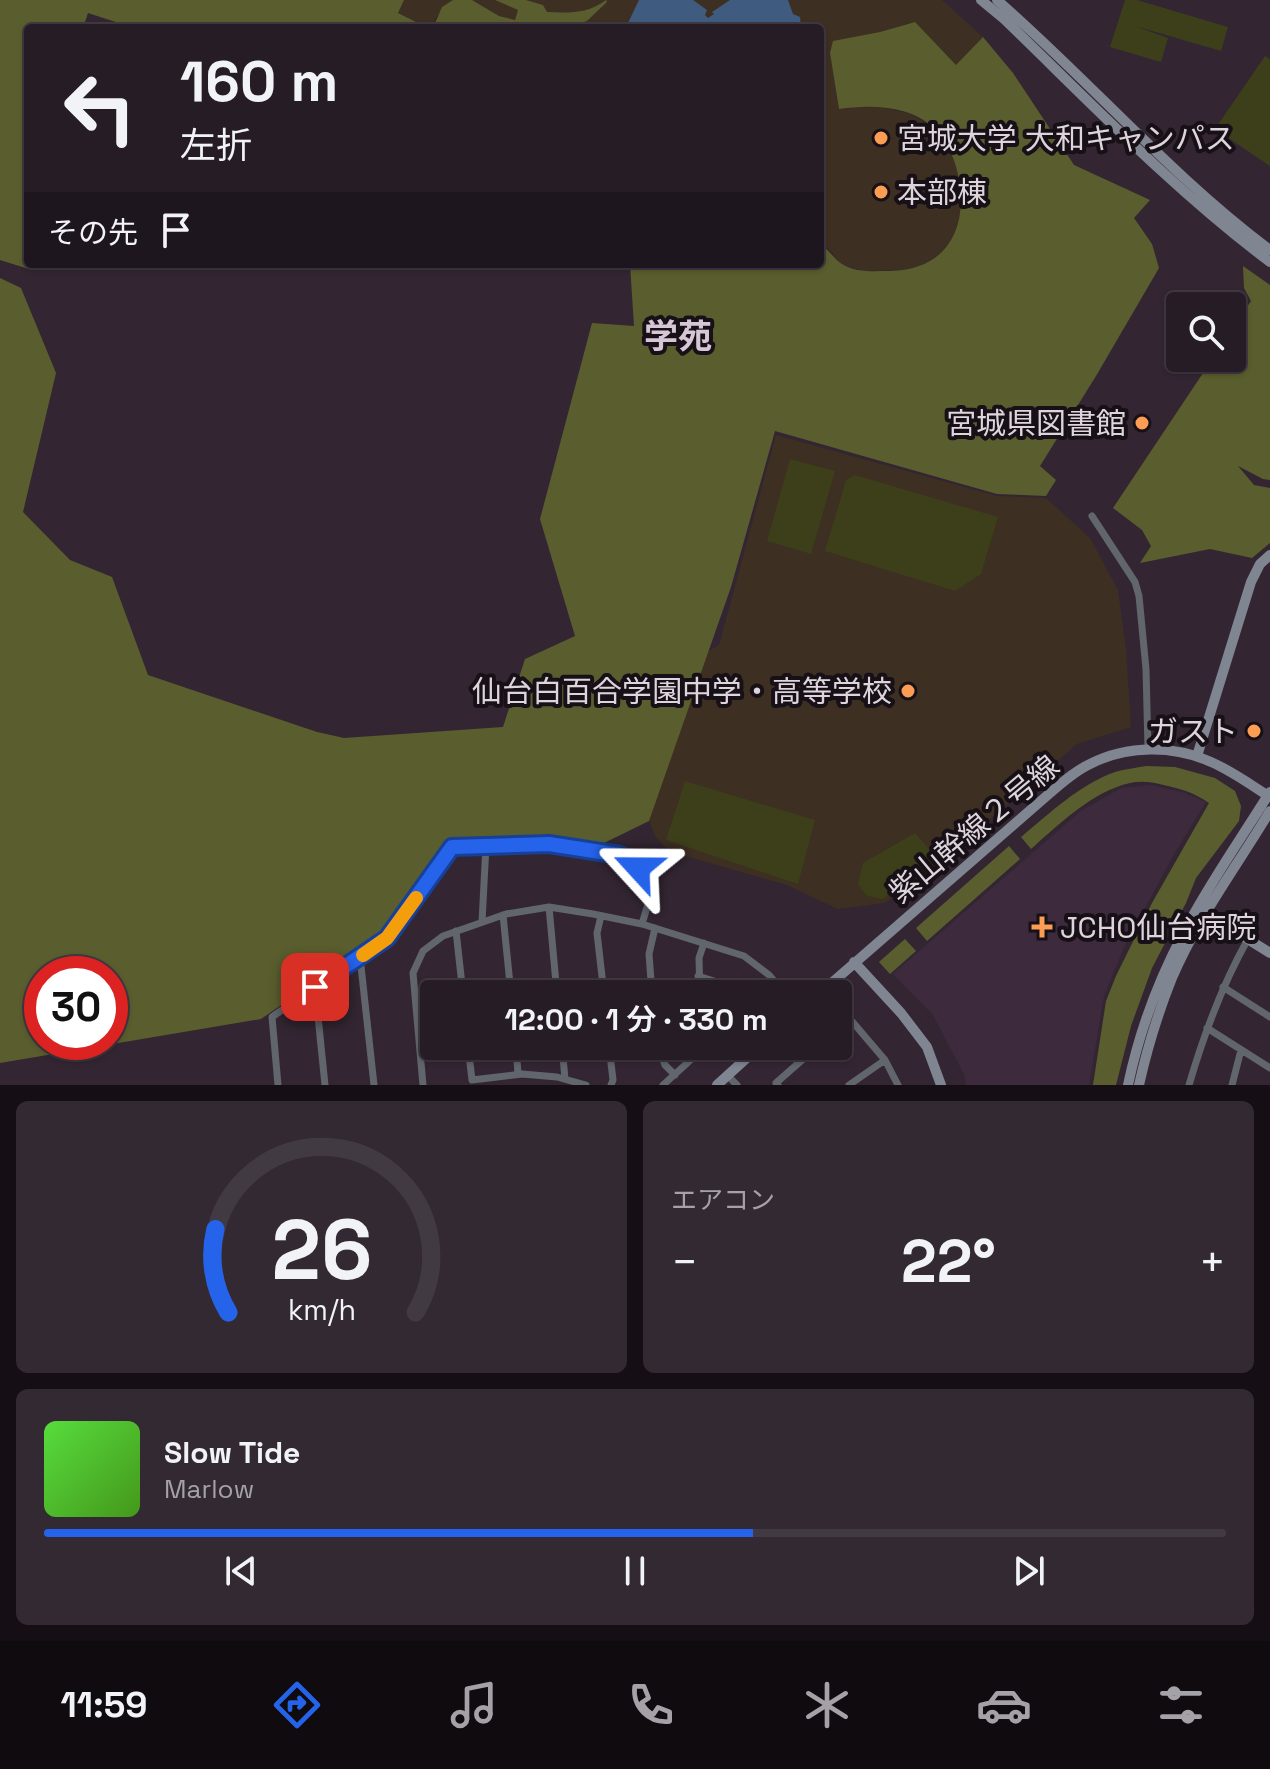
<!DOCTYPE html>
<html lang="ja">
<meta charset="utf-8">
<style>
body{margin:0;font-family:"Space Grotesk","Noto Sans JP",sans-serif;background:#322932;color:#f1f3f6;height:100vh;display:flex;flex-direction:column;font-size:30px;white-space:nowrap}
*{box-sizing:border-box;margin:0}
p{font-size:26px;color:#a4a1a7}
.icon{flex:none;width:44px;height:44px;fill:none;stroke:currentColor;stroke-width:2;stroke-linecap:round;stroke-linejoin:round}
.map{position:relative;height:1085px;overflow:hidden}
.details{display:flex;flex-direction:column;gap:16px;padding:16px;background:#150f15;flex:1}
.details>*{flex:none}
.hud{position:absolute;left:24px;top:24px;width:800px;height:244px;border-radius:8px;box-shadow:0 2px 6px #0004,0 0 0 2px #423a43;background:#261c26;color:#f1f3f6;overflow:hidden}
.buttons{position:absolute;left:1166px;top:292px;display:grid;gap:16px}
.buttons a{display:grid;place-items:center;width:80px;height:80px;border-radius:8px;background:#261c26;box-shadow:0 2px 6px #0004,0 0 0 2px #423a43;font-size:40px}
.speed{position:absolute;left:24px;top:956px;display:flex;gap:16px;font-size:40px;font-weight:700;text-align:center}
.speed>*{display:grid;place-content:center;width:104px;height:104px;border-radius:50%;background:#261c26;box-shadow:0 2px 6px #0004,0 0 0 2px #423a43;line-height:1}
.speed .limit{border:12px solid #d22;background:#fff;color:#111}
.pin{position:absolute;display:grid;place-items:center;width:68px;height:68px;color:#fff;margin:-34px;border-radius:16px;box-shadow:0 4px 12px #0006}
.me{position:absolute;width:88px;margin:-44px;rotate:294deg;stroke-linejoin:round;filter:drop-shadow(0 0 6px #0008)}
.turn{display:flex;align-items:center;gap:28px;height:168px;padding:0 24px;font-size:36px}
.turn .icon{width:104px;height:104px;stroke-width:2.5}
.turn b{display:block;font-size:56px;line-height:68px}
.then{display:flex;align-items:center;height:76px;padding:0 24px;background:#0003;gap:16px;font-size:30px}
.big{font-size:60px;font-weight:600;line-height:1.1}
.details .tile{flex:1;display:flex;flex-direction:column;justify-content:center;gap:12px;min-width:0;padding:0 28px;border-radius:12px;background:#322932}
.details .dial{align-items:center;gap:0}
.dial svg{height:208px;overflow:visible;fill:none;stroke:#423a43;stroke-width:7;stroke-linecap:round;text-anchor:middle}
.dial text{fill:#f1f3f6;stroke:none}
.song{display:flex;align-items:center;gap:24px}
.cover{width:96px;height:96px;border-radius:12px;background:linear-gradient(135deg,hsl(110 70% 55%),hsl(100 70% 35%))}
.played{height:8px;border-radius:4px;background:linear-gradient(90deg,#2563eb 60%,#423a43 60%)}
.keys{display:flex;justify-content:space-around;direction:ltr}
.heat{display:flex;justify-content:space-between;align-items:center;font-size:44px;direction:ltr}
.details .tiles{flex:1;display:grid;gap:16px;grid-template-columns:1fr 1fr}
.tile:last-child{grid-column:span 2}
.trip{position:absolute;left:420px;top:980px;width:432px;height:80px;border-radius:8px;background:#261c26;box-shadow:0 2px 6px #0004,0 0 0 2px #423a43;font-weight:600;line-height:80px;text-align:center}
.dock{display:flex;height:128px;justify-content:space-around;align-items:center;background:#0f0b0f;color:#a4a1a7}
.dock .icon{width:56px;height:56px}
.dock .selected{color:#2563eb}
.dock b{font-size:36px;color:#f1f3f6}
.map>svg:first-child{display:block}
</style>
<div class="map">
<svg width="1270" height="1085" viewBox="0 0 1270 1085">
<rect width="100%" height="100%" fill="#332632"/>
<!-- built -->
<path fill="#3d2b3d" d="M 1151,785 L 1185,793 L 1206,802 L 1174,854 L 1124,947 L 1104,996 L 1089,1085 L 966,1085 L 965,1076 L 933,1015 L 893,974 L 1081,811 L 1121,788 Z"/>
<!-- education -->
<path fill="#3d2f22" d="M 404,0 L 453,0 L 436,18 L 433,28 L 428,28 L 398,13 Z
M 472,0 L 495,0 L 518,10 L 515,21 L 499,16 Z
M 526,0 L 942,0 L 983,37 L 956,65 L 914,22 L 880,32 L 830,53 L 839,109 L 875,106 L 908,113 L 930,125 L 947,143 L 959,171 L 962,199 L 959,227 L 953,240 L 945,250 L 923,265 L 905,270 L 865,271 L 849,267 L 838,262 L 832,252 L 820,243 L 820,28 L 575,28 L 576,25 L 587,21 L 607,2 L 605,1 L 600,5 L 577,13 L 546,12 L 543,5 Z
M 776,435 L 997,496 L 1046,498 L 1090,538 L 1118,590 L 1126,649 L 1131,727 L 1077,744 L 934,868 L 885,903 L 838,909 L 787,885 L 671,852 L 656,838 L 649,821 L 699,656 L 719,645 Z"/>
<!-- green -->
<path fill="#3c3f19" d="M 1125,0 L 1137,0 L 1228,27 L 1221,51 L 1135,26 L 1168,38 L 1161,62 L 1110,47 Z
M 1265,56 L 1270,59 L 1270,166 L 1215,129 Z
M 790,459 L 835,471 L 811,554 L 767,541 Z
M 855,475 L 998,517 L 981,574 L 955,591 L 825,551 L 846,480 Z
M 685,781 L 815,820 L 798,884 L 666,840 Z
M 915,833 L 929,849 L 926,862 L 883,899 L 867,896 L 858,884 L 863,863 Z"/>
<!-- forest -->
<path fill="#5a5e2e" fill-rule="evenodd" d="M 0,0 L 404,0 L 398,13 L 428,28 L 134,28 L 88,13 L 83,28 L 28,28 L 28,264 L 32,264 L 32,270 L 0,260 Z
M 453,0 L 472,0 L 499,16 L 515,20 L 518,10 L 495,0 L 526,0 L 543,5 L 547,12 C 568,13 588,14 606,0 L 607,2 L 587,21 L 576,25 L 575,28 L 433,28 L 442,7 Z
M 915,22 L 956,65 L 983,37 L 1013,73 L 1074,165 L 1150,200 L 1134,218 L 1152,244 L 1159,268 L 1096,376 L 1040,466 L 1056,480 L 1046,496 L 997,494 L 775,431 L 731,587 L 649,821 L 600,845 L 498,838 L 449,843 L 382,936 L 261,1019 L 0,1063 L 0,278 L 21,288 L 56,373 L 23,512 L 70,560 L 112,577 L 148,675 L 317,732 L 344,738 L 503,727 L 525,659 L 575,636 L 540,519 L 592,323 L 634,326 L 630,264 L 820,264 L 820,243 C 828,249 834,259 842,264 C 856,273 874,271 890,271 C 941,270 966,236 960,186 C 956,153 940,123 906,112 C 883,105 862,106 839,109 L 830,53 L 833,41 L 880,32 ZM 42,974 L 110,974 L 110,1042 L 42,1042 Z
M 1243,266 L 1270,285 L 1270,480 L 1263,479 L 1238,466 L 1254,485 L 1270,488 L 1270,543 L 1252,558 L 1210,549 L 1140,563 L 1151,546 L 1142,530 L 1113,508 L 1213,358 L 1232,358 L 1232,329 L 1251,301 L 1244,288 Z
M 1146,766 L 1175,767 L 1215,778 L 1235,791 L 1241,806 L 1239,821 L 1196,878 L 1186,903 L 1152,968 L 1131,1026 L 1116,1085 L 1093,1085 L 1106,1001 L 1116,976 L 1152,903 L 1209,803 C 1194,793 1185,790 1168,786 C 1156,783 1143,780 1130,783 C 1093,791 1058,825 1031,849 L 1021,837 C 1050,813 1079,785 1115,772 C 1125,769 1136,768 1146,766 Z
M 1009,846 L 1020,859 L 927,941 L 916,928 Z
M 905,939 L 916,951 L 890,974 L 879,962 Z"/>
<!-- water -->
<path fill="#3f5c80" d="M 639,0 L 693,0 L 707,10 L 705,15 L 708,18 L 714,14 L 712,12 L 730,0 L 788,0 L 793,14 L 800,17 L 801,28 L 635,28 L 628,23 Z"/>
<g fill="none" stroke-linecap="round" stroke-linejoin="round">
<!-- street -->
<path stroke="#61656c" stroke-width="7" d="M 1092,516 L 1135,582 L 1139,596 L 1146,669 L 1148,749
M 549,907 L 557,994
M 503,915 L 511,994
M 601,916 L 597,933 L 604,994
M 482,922 L 486,845
M 456,931 L 463,994
M 360,957 L 374,1085
M 698,976 L 730,986 L 737,994
M 315,987 L 325,1085
M 1223,987 L 1270,1017
M 652,994 L 649,954 L 655,928
M 700,994 L 699,958 L 704,943
M 1207,1028 L 1270,1068
M 838,1029 L 850,1019 L 885,1060 L 898,1085
M 468,1046 L 472,1080 L 522,1074 L 557,1077 L 586,1085
M 516,1046 L 518,1074
M 562,1046 L 565,1079
M 609,1046 L 613,1080 L 611,1085
M 658,1046 L 665,1065 L 675,1075
M 727,1075 L 737,1085
M 278,1085 L 272,1017 L 387,938 L 452,847 L 549,844 L 620,855 L 655,881 L 642,924
M 423,1085 L 413,973 L 423,951 L 443,936 L 506,914 L 549,907 L 593,914 L 642,924 L 744,956 L 769,975 L 786,994
M 663,1085 L 706,1046
M 778,1085 L 776,1083 L 818,1046
M 849,1085 L 885,1060
M 1189,1085 C 1204,1034 1222,985 1248,939
M 1232,1085 L 1241,1050"/>
<!-- secondary -->
<path stroke="#7f8591" stroke-width="10" d="M 981,0 L 1004,19 C 1090,102 1174,190 1270,262
M 997,0 C 1090,81 1171,176 1270,250
M 1197,756 L 1251,582 L 1260,564 L 1270,555
M 1206,913 L 1270,953
M 854,962 L 901,1013 L 927,1047 L 941,1085
M 819,994 L 1050,793 C 1063,782 1075,771 1090,764 C 1127,745 1174,745 1211,762 C 1232,771 1251,785 1270,797
M 717,1085 L 760,1046
M 1128,1085 C 1139,1033 1158,981 1183,934 C 1208,885 1241,839 1270,792
M 1139,1085 C 1147,1049 1158,1013 1172,978 C 1197,919 1237,866 1270,811"/>
</g>
<g fill="none" stroke-linecap="round" stroke-linejoin="round">
<!-- route casing -->
<g stroke="#184099" stroke-width="20">
<path id="route" d="M 315,987 L 387,938 L 452,847 L 549,844 L 620,855 L 638,868"/>
</g>
<!-- route -->
<use href="#route" stroke="#2563eb" stroke-width="14"/>
<!-- slow -->
<path stroke="#f59e0b" stroke-width="14" d="M 363,955 L 387,938 L 416,898"/>
</g>
<!-- markers -->
<g fill="#fc9d54" stroke="#171117" stroke-width="3">
<circle cx="881" cy="138" r="8"/>
<circle cx="881" cy="192" r="8"/>
<circle cx="1142" cy="423" r="8"/>
<circle cx="908" cy="691" r="8"/>
<circle cx="1254" cy="731" r="8"/>
<path d="M1038 915h8v8h8v8h-8v8h-8v-8h-8v-8h8z"/>
</g>
<g text-anchor="middle" dominant-baseline="central" stroke-width="8" stroke-linejoin="round" paint-order="stroke">
<!-- poi labels -->
<g font-size="30" fill="#ddd4dc" stroke="#171117" text-anchor="start">
<text x="897" y="138">宮城大学 大和キャンパス</text>
<text x="897" y="192">本部棟</text>
<text x="1126" y="423" text-anchor="end">宮城県図書館</text>
<text x="892" y="691" text-anchor="end">仙台白百合学園中学・高等学校</text>
<text x="1238" y="731" text-anchor="end">ガスト</text>
<text x="1060" y="927">JCHO仙台病院</text>
</g>
<!-- street labels -->
<g font-size="30" fill="#ddd4dc" stroke="#171117">
<text transform="translate(974 829) rotate(-40)">紫山幹線２号線</text>
</g>
<!-- quarter labels -->
<g font-size="34" font-weight="bold" fill="#d7c6d6" stroke="#171117">
<text x="678" y="336">学苑</text>
</g>
</g>
</svg>
<div class="buttons">
<a><svg class="icon" aria-label="search" viewBox="0 0 24 24"><circle cx="10" cy="10" r="6"/><path d="M15 15l6 6"/></svg></a>
</div>
<div class="speed"><div class="limit">30</div></div>
<div class="pin" style="left:315px;top:987px;background:#d93025"><svg class="icon" aria-label="arrive" viewBox="0 0 24 24"><path d="M6 21V4h12l-3 4 3 4H6"/></svg></div>
<svg class="me" style="left:638px;top:868px" viewBox="-20 -20 40 40"><path d="M0-17L14 15 0 8-14 15z" fill="#2563eb" stroke="#fff" stroke-width="4"/></svg>
<div class="trip">12:00 · 1 分 · 330 m</div>
<div class="hud">
<div class="turn"><svg class="icon" aria-label="left" viewBox="0 0 24 24"><path d="M17 20v-9H6M10 6l-5 5 5 5"/></svg><div><b>160 m</b>左折</div></div>
<div class="then">その先<svg class="icon" aria-label="arrive" viewBox="0 0 24 24"><path d="M6 21V4h12l-3 4 3 4H6"/></svg></div>
</div>
</div>
<section class="details">
<div class="tiles">
<div class="tile dial"><svg viewBox="0 0 100 80">
<path d="M14 69A42 42 0 1 1 86 69"/>
<path d="M14 69A42 42 0 0 1 9 37" stroke="#2563eb"/>
<text x="50" y="56" font-size="32" font-weight="700">26</text>
<text x="50" y="72" font-size="11">km/h</text>
</svg></div>
<div class="tile"><p>エアコン</p>
<div class="heat"><a>−</a><b class="big">22°</b><a>+</a></div>
</div>
<div class="tile">
<div class="song"><i class="cover"></i><div><b>Slow Tide</b><p>Marlow</p></div></div>
<div class="played"></div>
<div class="keys"><svg class="icon" aria-label="previous" viewBox="0 0 24 24"><path d="M18 5L8 12l10 7zM5 5v14"/></svg><svg class="icon" aria-label="pause" viewBox="0 0 24 24"><path d="M8 5v14M16 5v14"/></svg><svg class="icon" aria-label="next" viewBox="0 0 24 24"><path d="M6 5l10 7-10 7zM19 5v14"/></svg></div>
</div>
</div>
</section>
<nav class="dock">
<b>11:59</b>
<svg class="icon selected" aria-label="directions" viewBox="0 0 24 24"><path d="M12 3l9 9-9 9-9-9zM9 14v-3h6M13 9l2 2-2 2"/></svg>
<svg class="icon" aria-label="music" viewBox="0 0 24 24"><path d="M9 18V5l10-2v13"/><circle cx="6" cy="18" r="3"/><circle cx="16" cy="16" r="3"/></svg>
<svg class="icon" aria-label="phone" viewBox="0 0 24 24"><path d="M5 4h4l2 5-3 2q2 4 5 5l2-3 5 2v4C11 20 4 13 5 4z"/></svg>
<svg class="icon" aria-label="climate" viewBox="0 0 24 24"><path d="M12 3v18M4 7l16 10M4 17L20 7"/></svg>
<svg class="icon" aria-label="car" viewBox="0 0 24 24"><path d="M5 17H2v-5l4-1 3-4h7l3 4 3 1v5h-3M9 17h6M6 11h13"/><circle cx="7" cy="17" r="2"/><circle cx="17" cy="17" r="2"/></svg>
<svg class="icon" aria-label="filters" viewBox="0 0 24 24"><path d="M4 7h16M4 17h16"/><circle cx="9" cy="7" r="2"/><circle cx="15" cy="17" r="2"/></svg>
</nav>
